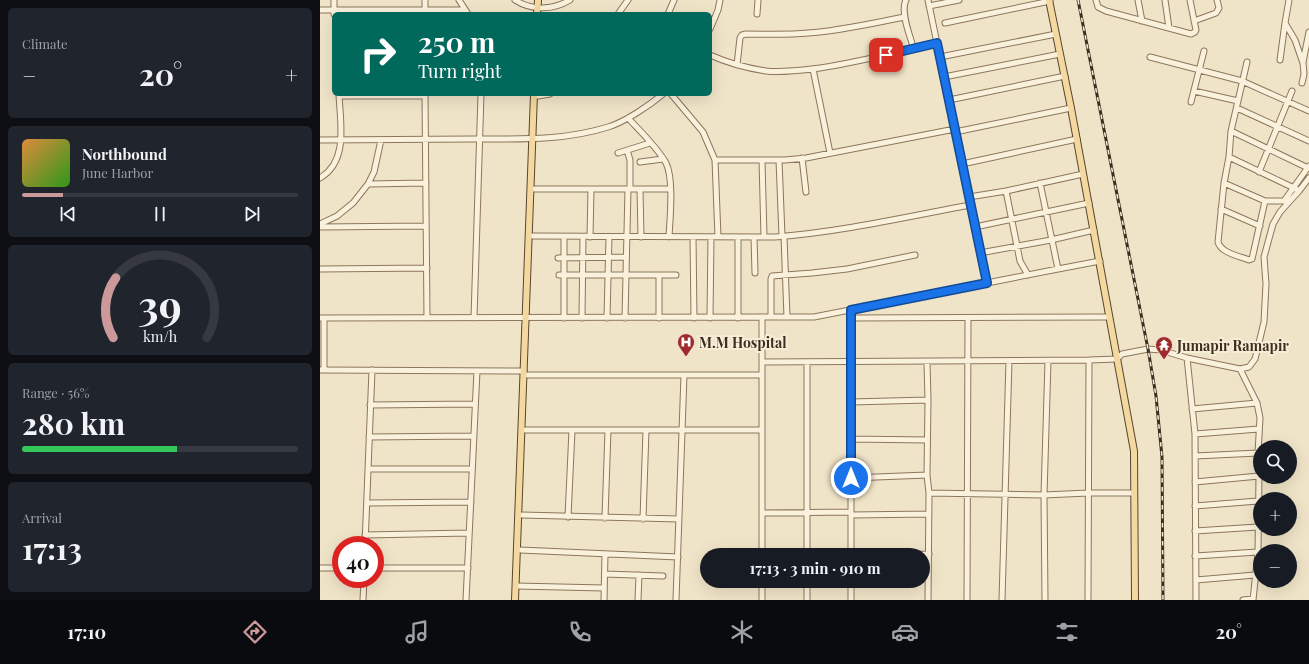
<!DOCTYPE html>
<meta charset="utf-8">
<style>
body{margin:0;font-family:"Playfair Display",serif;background:#20242c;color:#f1f3f6;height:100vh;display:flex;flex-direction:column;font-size:15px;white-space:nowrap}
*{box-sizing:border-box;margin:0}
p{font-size:13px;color:#9ea1a6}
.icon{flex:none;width:22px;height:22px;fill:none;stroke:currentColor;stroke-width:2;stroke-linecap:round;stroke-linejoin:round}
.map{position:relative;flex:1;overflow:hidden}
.sheet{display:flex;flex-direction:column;gap:8px;padding:8px;background:#0d0f14;width:320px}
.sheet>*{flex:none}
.top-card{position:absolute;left:12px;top:12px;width:380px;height:84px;border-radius:6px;box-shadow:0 4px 16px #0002;background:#00695c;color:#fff;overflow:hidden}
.buttons{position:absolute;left:933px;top:440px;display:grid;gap:8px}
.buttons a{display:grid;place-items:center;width:44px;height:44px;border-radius:50%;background:#171b24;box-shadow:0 4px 16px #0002;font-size:20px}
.speed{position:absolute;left:12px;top:536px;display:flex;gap:8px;font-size:20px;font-weight:700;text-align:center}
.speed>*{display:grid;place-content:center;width:52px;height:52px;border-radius:50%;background:#171b24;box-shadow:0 4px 16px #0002;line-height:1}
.speed .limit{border:6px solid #d22;background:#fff;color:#111}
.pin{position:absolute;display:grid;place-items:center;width:34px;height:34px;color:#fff;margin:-17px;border-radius:8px;box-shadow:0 2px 6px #0006}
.me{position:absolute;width:44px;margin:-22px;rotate:0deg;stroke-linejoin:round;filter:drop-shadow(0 0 3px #0008)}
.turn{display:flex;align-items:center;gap:14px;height:84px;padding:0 20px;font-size:18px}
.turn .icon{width:52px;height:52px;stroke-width:2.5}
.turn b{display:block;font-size:28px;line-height:34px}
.big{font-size:30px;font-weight:700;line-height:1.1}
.sheet .card{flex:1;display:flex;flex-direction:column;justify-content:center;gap:6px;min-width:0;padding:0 14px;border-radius:6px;background:#20242c}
.sheet .dial{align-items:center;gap:0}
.dial svg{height:104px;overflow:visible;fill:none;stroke:#363941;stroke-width:7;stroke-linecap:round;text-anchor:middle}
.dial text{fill:#f1f3f6;stroke:none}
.song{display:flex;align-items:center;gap:12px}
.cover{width:48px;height:48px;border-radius:6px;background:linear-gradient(135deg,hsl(30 70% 55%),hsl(110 70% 35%))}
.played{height:4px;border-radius:2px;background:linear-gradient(90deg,#cc999b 15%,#363941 15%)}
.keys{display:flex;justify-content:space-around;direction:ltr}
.heat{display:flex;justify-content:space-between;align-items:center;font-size:22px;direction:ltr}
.charge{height:6px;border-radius:3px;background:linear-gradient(90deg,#34c759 56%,#363941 0)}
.trip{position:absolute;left:380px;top:548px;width:230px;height:40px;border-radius:20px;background:#171b24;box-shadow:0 4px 16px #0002;font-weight:700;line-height:40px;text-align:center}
.tab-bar{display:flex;height:64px;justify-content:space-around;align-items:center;background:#090b0e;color:#9ea1a6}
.tab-bar .icon{width:28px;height:28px}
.tab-bar .on{color:#cc999b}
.tab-bar b{font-size:18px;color:#f1f3f6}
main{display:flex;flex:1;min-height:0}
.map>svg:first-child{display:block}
</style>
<main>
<section class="sheet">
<div class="card"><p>Climate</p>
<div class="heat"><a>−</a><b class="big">20°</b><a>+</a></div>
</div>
<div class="card">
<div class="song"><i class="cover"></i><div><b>Northbound</b><p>June Harbor</p></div></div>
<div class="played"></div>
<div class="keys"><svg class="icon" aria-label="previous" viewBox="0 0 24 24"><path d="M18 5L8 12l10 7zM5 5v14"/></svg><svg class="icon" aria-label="pause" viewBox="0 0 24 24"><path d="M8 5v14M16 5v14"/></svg><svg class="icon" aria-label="next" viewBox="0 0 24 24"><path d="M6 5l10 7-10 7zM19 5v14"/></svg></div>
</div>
<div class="card dial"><svg viewBox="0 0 100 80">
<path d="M14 69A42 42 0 1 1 86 69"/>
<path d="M14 69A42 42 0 0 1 16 23" stroke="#cc999b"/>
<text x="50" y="56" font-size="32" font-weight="700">39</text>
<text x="50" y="72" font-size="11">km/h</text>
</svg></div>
<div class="card"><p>Range · 56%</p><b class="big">280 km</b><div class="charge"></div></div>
<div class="card"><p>Arrival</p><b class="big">17:13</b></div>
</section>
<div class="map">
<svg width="989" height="600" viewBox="0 0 989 600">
<rect width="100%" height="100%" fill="#f0e4c8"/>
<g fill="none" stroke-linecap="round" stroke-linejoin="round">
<!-- minor casing -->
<g stroke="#8d765c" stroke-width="7">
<path id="minor" d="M 14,0 L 14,14
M 105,0 L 105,14
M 139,0 L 148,14
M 195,0 C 212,11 233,10 250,0
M 586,0 C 580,11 590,37 594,49
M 608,0 L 667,283
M 776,0 L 778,7 L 786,11 L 871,34 L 875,32 L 876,30 L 870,0
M 818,0 L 822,21
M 845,0 L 849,28
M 969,0 L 965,23 L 975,40 L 983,63 L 984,74 L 982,83
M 609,6 L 639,0
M 0,10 L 145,10
M 298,14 L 308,0
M 348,14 L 354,0
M 437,14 L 438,0
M 874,21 L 896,13 L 899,8 L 897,0
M 625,23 L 730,1
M 390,29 L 398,10 L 400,0
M 390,55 C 408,63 426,68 446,71 C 463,73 483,70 500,68 C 540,62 578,52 617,43
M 620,57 L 736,34
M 830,57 L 922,81 L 989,111
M 960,60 L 965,23
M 927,62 L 911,131 L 909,157 L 974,188 L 979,191
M 983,62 L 989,32
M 417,65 L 420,38 L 422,35 L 426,34 C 447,34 467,35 488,33 C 520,31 553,23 585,17
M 493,69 L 510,153
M 624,77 L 740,54
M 874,91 L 918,101
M 105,94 L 107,318
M 351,94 L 383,132 L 395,160 L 398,237
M 19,96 L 105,96
M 218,96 L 230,94
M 629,100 L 745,76
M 871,102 L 884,51
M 917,108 L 989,141
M 308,118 C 320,131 337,147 346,163 C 354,179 350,218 349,237
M 911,131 L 988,168
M 635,132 L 751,108
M 0,140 C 51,140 102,139 152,139 C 198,139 244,141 288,127 C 305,122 330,105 343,94
M 307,150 L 310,160 L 310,189
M 298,153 L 330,143
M 909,157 L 904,183 L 898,242 C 901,253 919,256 929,260 L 932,259 L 945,201
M 482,158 L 486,192
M 395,160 L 465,160 L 486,158 L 635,129
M 442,160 L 444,237
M 459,160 L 462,236
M 320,162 L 343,159
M 642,164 L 757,139
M 939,172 L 972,91
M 0,178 C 29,161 20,122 19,94
M 720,183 L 738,269
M 904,183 L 945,201 L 964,201 L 989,166
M 48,184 L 106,183
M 214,189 L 350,189
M 320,189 L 321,237
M 686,191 L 700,261 L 708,275
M 649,197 L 686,191 L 763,174
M 901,209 L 940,226
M 0,224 L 17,216 L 33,203 L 48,184 L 54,172 L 61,140
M 0,227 L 106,226
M 655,227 L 769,203
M 212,236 L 455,237 C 521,232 586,217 650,205
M 464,236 L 467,317
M 270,237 L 271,189
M 373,237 L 374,318
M 418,237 L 418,318
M 434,237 L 435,273
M 660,253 L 731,240 L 774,230
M 238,258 L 306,257
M 0,269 L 107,268
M 239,275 L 356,275
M 531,316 L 531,555
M 442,317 L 442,555
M 451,317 L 451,279 L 452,276 L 492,273 L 527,269 L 595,255
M 0,318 L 494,317 L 738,269 L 780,261
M 154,318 L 161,94
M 244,318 L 244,237
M 262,318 L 263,237
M 287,318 L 289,237
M 305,318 L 308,189
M 339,318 L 339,275
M 390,318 L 391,237
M 531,318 L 789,317
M 867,358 L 875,434 L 876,600
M 442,362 L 769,360 L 797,359 L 802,354 L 828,349 L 841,350 L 867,358 L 920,369 L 929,367 L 935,359 L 944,322 L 946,284 L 944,257 L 953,224 L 960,212 L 979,191 L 989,178
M 607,362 L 608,400 L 607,475 L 609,493 L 608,600
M 920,369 L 937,403 L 940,418 L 938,453 L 939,476 L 938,552 L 933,600
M 0,370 L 204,371
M 4,370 L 4,318
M 207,375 L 442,375
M 531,402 L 608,400
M 50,405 L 155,404
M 872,409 L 937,403
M 205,430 L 442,430
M 875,434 L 939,429
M 49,437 L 154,436
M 531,439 L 607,440
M 875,456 L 938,453
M 48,469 L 152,469
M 531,478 L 607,475
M 875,482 L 939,476
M 609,493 L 724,495 L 768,493 L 814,493
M 47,503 L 151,502
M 875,506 L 938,501
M 442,513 L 531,512
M 202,515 L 359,519
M 531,515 L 609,514
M 248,517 L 252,430
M 285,518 L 288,430
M 323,519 L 326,430
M 875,531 L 938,527
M 45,535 L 149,533
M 45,545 L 52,370
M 200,550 L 358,557
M 487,555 L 487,362
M 531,555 L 609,554
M 875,556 L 938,552
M 0,568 L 21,568
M 55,568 L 148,568
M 285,574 L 343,576
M 876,580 L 935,575
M 442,581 L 442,600
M 531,581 L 531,600
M 196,586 L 284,588
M 43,600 L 44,579
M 146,600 L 157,371
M 284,600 L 285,554
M 318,600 L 319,575
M 356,600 L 364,375
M 487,600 L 487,581
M 647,600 L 648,318
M 682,600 L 689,361
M 725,600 L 724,495 L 728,361
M 768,600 L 769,360
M 923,600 L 933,599"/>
</g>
<!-- major casing -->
<g stroke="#5b4430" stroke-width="8">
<path id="major" d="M 729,0 L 751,108 L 814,451 L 815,600
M 217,14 L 218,0
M 195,600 L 214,94"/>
</g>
<!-- minor -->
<use href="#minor" stroke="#faf1dc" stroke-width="5"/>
<!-- major -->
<use href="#major" stroke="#f3d9a0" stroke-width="6"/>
<!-- rail casing -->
<g stroke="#3d2e20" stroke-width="3">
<path id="rail" d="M 758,0 L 828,349 L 836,396 L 842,457 L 843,600"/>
</g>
<!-- rail -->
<use href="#rail" stroke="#f7eed8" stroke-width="1.5" stroke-dasharray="4.5" stroke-linecap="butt"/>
</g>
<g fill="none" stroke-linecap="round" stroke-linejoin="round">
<!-- route casing -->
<g stroke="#114b97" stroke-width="10">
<path id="route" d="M 531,478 L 531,310 L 667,283 L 617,43 L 566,55"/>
</g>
<!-- route -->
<use href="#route" stroke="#1a73e8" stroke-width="7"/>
</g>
<!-- icons -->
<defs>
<g id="hospital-pin" transform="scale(0.9)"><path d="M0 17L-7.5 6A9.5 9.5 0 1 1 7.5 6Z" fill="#9e2a2b" stroke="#f7eed8"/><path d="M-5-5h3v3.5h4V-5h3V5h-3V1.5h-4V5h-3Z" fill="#fff"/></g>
<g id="temple-pin" transform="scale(0.9)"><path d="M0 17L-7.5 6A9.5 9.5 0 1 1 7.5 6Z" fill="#9e2a2b" stroke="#f7eed8"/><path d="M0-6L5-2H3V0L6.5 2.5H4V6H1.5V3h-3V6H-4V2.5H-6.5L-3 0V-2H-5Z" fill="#fff"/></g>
</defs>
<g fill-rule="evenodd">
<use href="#hospital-pin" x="366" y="342"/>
<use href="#temple-pin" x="844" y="345"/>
</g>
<g text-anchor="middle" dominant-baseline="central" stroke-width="4" stroke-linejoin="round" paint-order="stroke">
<!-- poi labels -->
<g font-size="14" font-weight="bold" fill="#3d2e20" stroke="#f7eed8" text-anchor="start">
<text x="379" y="342">M.M Hospital</text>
<text x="857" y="345">Jumapir Ramapir</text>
</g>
</g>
</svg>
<div class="buttons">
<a><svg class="icon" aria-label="search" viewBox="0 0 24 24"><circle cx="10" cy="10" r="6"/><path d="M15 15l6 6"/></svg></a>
<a>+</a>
<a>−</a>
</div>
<div class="speed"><div class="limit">40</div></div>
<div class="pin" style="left:566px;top:55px;background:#d93025"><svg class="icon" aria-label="arrive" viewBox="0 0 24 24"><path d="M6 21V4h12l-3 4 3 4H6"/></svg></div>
<svg class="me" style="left:531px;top:478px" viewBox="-20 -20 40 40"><circle r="17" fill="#1a73e8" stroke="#fff" stroke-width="3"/><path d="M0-11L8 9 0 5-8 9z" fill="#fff"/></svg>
<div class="trip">17:13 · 3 min · 910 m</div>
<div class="top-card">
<div class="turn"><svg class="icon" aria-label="right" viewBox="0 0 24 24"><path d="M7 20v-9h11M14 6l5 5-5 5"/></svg><div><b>250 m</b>Turn right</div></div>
</div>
</div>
</main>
<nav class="tab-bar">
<b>17:10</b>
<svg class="icon on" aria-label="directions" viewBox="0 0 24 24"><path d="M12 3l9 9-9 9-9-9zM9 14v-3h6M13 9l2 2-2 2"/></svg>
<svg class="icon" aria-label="music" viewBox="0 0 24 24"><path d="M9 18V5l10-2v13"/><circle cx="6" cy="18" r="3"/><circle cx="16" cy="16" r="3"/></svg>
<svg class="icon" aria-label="phone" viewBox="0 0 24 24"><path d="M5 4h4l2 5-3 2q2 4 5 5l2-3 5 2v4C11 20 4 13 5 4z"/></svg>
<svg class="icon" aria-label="climate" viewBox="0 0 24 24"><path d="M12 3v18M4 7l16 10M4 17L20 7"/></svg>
<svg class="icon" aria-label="car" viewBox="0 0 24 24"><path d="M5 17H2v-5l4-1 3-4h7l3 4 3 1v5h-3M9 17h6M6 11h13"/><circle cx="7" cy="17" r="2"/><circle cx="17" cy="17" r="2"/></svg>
<svg class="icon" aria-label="filters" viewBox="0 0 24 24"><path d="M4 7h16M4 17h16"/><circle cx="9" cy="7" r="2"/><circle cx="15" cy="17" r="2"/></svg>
<b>20°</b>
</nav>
